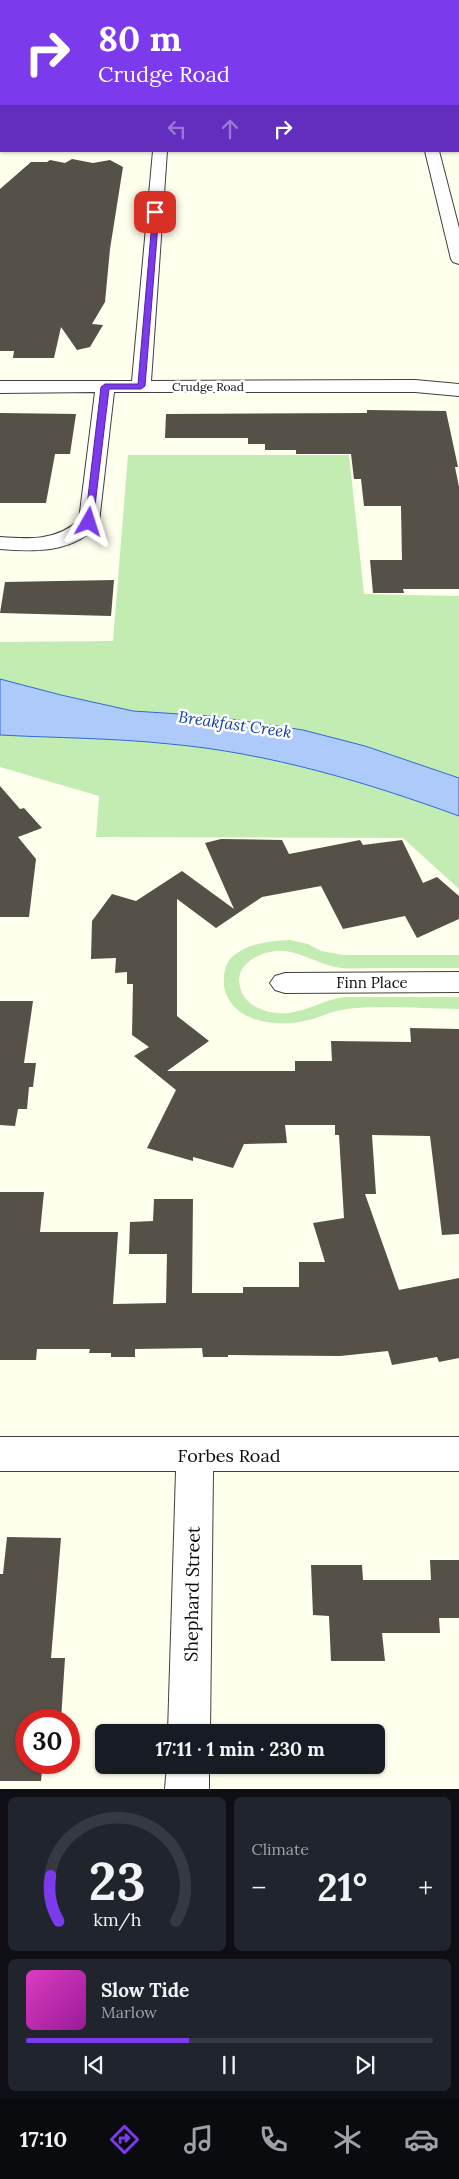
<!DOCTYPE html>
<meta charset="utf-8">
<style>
body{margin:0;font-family:Lora,serif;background:#20242c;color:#f1f3f6;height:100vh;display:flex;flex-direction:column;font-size:19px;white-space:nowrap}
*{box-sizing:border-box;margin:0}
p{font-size:16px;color:#9ea1a6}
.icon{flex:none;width:28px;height:28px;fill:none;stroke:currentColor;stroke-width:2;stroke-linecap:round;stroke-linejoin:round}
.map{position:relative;height:1789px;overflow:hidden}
.drawer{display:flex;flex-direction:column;gap:8px;padding:8px;background:#0d0f14;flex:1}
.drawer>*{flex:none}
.guide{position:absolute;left:0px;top:0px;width:460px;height:152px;box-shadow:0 1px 4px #0004;background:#7c3aed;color:#fff;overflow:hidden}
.speed{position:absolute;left:15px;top:1709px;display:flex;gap:10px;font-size:25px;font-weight:700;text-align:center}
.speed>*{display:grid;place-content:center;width:65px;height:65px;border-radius:50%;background:#171b24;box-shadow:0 1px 4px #0004;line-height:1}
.speed .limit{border:8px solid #d22;background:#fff;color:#111}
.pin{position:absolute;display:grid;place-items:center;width:42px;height:42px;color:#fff;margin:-21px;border-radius:10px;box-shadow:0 2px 8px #0006}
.me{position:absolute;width:55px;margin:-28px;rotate:6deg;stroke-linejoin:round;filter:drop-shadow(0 0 4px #0008)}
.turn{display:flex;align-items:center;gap:18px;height:105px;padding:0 15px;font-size:22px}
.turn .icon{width:65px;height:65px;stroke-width:2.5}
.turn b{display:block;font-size:35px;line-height:42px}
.lanes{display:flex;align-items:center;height:48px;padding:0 15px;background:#0003;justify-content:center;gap:25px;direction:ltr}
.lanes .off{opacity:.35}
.big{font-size:38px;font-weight:700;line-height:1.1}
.drawer .tile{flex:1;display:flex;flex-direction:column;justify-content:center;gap:8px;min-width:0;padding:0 18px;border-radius:8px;background:#20242c}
.drawer .dial{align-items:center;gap:0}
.dial svg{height:130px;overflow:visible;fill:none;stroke:#363941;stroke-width:7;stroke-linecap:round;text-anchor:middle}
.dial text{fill:#f1f3f6;stroke:none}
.song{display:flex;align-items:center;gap:15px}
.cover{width:60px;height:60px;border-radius:8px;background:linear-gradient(135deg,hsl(310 70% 55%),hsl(300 70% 35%))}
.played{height:5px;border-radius:2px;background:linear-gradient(90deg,#7c3aed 40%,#363941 40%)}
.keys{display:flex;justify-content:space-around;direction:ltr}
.heat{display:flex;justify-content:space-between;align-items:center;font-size:28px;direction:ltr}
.drawer .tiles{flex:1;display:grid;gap:8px;grid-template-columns:1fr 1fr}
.tile:last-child{grid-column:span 2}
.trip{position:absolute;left:95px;top:1724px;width:290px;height:50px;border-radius:8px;background:#171b24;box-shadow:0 1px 4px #0004;font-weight:700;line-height:50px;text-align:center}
.tabs{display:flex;height:80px;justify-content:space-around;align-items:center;background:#090b0e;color:#9ea1a6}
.tabs .icon{width:35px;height:35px}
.tabs .active{color:#7c3aed}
.tabs b{font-size:22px;color:#f1f3f6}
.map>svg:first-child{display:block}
</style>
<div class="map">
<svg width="459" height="1789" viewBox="0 0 459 1789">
<rect width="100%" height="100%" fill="#feffed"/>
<!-- green -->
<path fill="#c3ecb3" d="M 128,455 L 349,455 L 364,594 L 459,596 L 459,889 L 403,838 L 96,837 L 99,796 L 0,767 L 0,642 L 113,641 Z
M 290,940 L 308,944 L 321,951 L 343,955 L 459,955 L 459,968 C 434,968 408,968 383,968 C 369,968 355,969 341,968 C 318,965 298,949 275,951 C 257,953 234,966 240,987 C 245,1008 270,1015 289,1013 C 307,1011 324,1000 344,997 L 459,997 L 459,1009 C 424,1009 374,1004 341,1010 C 328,1012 317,1019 304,1021 C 292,1024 279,1024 266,1022 C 244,1019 221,1002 224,977 C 224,970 227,962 232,957 C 248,943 270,941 290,940 Z"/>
<!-- water -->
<path fill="#adcafb" stroke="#2e6ad7" d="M 0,679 L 61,695 L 133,711 L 211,716 L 303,730 L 365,746 L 459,778 L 459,816 C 366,782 269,753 170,744 C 114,738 56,738 0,735 Z"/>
<!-- building -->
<path fill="#565148" d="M 72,159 L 93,163 L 110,160 L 123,167 L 110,249 L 105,302 L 92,324 L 103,325 L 90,347 L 77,350 L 61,327 L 54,358 L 13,358 L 14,351 L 0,351 L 0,189 L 31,162 L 47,162 L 50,160 L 65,163 Z
M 367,410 L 446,411 L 458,467 L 455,467 L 459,487 L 459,589 L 403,589 L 404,593 L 373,593 L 370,560 L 402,560 L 401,506 L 364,506 L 361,479 L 354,479 L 351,454 L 296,454 L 296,450 L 265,450 L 265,444 L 248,444 L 248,438 L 165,438 L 166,414 L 367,413 Z
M 0,413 L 76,414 L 70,454 L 55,454 L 46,503 L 0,503 Z
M 114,580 L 111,616 L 0,613 L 5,582 Z
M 0,786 L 20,809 L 24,808 L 42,828 L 18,837 L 36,859 L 29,917 L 0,917 Z
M 221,839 L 282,840 L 289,854 L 360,840 L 363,845 L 402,840 L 423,883 L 437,877 L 459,896 L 459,919 L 417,938 L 405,916 L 343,929 L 321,886 L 262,897 L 216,928 L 177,899 L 177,1016 L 209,1041 L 167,1071 L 295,1071 L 295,1061 L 332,1061 L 331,1041 L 411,1042 L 410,1028 L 459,1029 L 459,1234 L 442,1235 L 430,1136 L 372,1135 L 376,1194 L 365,1194 L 399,1290 L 459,1278 L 459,1358 L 439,1362 L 437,1357 L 392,1365 L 388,1351 L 340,1356 L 228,1355 L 228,1357 L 203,1357 L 202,1348 L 135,1349 L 135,1357 L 111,1357 L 111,1353 L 89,1353 L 90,1349 L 37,1349 L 36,1360 L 0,1360 L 0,1192 L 44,1192 L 40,1232 L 118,1232 L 113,1304 L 166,1303 L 167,1254 L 129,1254 L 130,1222 L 153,1221 L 154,1199 L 193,1199 L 192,1293 L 243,1293 L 243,1287 L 299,1287 L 299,1262 L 325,1262 L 313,1223 L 344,1218 L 339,1135 L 335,1135 L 335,1125 L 285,1125 L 287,1143 L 244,1144 L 233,1168 L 193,1157 L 193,1161 L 147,1148 L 176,1090 L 134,1056 L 149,1047 L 132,1035 L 133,984 L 127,984 L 127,972 L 115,973 L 116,958 L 91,959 L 92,921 L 112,894 L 136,901 L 182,871 L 234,909 L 205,843 Z
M 0,1001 L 33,1001 L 24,1063 L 36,1063 L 33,1087 L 29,1087 L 27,1109 L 18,1109 L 15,1126 L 0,1125 Z
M 7,1537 L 61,1538 L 51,1658 L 65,1658 L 61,1720 L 26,1720 L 26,1762 L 43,1762 L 41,1781 L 0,1781 L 0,1574 L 3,1574 Z
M 430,1560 L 459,1560 L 459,1618 L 439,1618 L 440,1633 L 382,1633 L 385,1661 L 331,1661 L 329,1616 L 313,1615 L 311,1565 L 362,1565 L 363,1580 L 431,1580 Z"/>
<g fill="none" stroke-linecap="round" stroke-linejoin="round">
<!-- minor casing -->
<g stroke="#404040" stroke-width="2">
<path id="minor" d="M 160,0 L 172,0 L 172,1 L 160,1 Z
M 388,0 L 400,0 L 400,1 L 388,1 Z
M 0,11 L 1,11 L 1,19 L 0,19 Z
M 0,71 L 1,71 L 1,79 L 0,79 Z
M 0,142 L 1,142 L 1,150 L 0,150 Z
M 153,151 L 167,151 L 151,381 L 415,380 L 459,384 L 459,396 L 415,392 L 114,392 L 99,522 C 78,553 34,552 0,549 L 0,537 C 28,539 57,541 79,520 L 95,392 L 0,393 L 0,381 L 132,381 Z
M 425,151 L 439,151 L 459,228 L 459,264 L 453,262 L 451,259 Z
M 459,972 L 459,992 L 285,993 L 275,990 L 270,983 L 275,976 L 285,973 Z
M 0,1437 L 459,1437 L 459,1471 L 213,1471 L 210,1732 L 168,1732 L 176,1471 L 0,1471 Z
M 167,1765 L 209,1765 L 209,1789 L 165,1789 Z"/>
</g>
<!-- minor -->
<use href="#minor" fill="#fff" fill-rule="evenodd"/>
</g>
<!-- route -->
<path fill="#7c3aed" stroke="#51269a" d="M 153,210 L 159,212 L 145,386 L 141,389 L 109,389 L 93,522 L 89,524 L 85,522 L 101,387 L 105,384 L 138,384 Z"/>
<g text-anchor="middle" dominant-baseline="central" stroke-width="5" stroke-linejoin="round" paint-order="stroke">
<!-- far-street labels -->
<g font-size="12" fill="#0d0d0d" stroke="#fff">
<text x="208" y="386">Crudge Road</text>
</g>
<!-- street labels -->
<g font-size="15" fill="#0d0d0d" stroke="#fff">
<text x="372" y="982">Finn Place</text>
</g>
<!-- water labels -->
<g font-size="16" font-style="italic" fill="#0d3ea8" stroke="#fff">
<text transform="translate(235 724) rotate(8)">Breakfast Creek</text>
</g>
<!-- near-street labels -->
<g font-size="18" fill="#0d0d0d" stroke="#fff">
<text x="229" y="1455">Forbes Road</text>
<text transform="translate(192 1594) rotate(-89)">Shephard Street</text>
</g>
</g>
</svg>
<div class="speed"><div class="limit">30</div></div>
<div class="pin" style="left:155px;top:212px;background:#d93025"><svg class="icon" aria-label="arrive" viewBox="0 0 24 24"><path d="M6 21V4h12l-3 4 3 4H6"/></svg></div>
<svg class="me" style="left:89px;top:522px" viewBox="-20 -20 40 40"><path d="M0-17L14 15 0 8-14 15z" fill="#7c3aed" stroke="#fff" stroke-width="4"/></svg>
<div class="trip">17:11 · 1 min · 230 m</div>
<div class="guide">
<div class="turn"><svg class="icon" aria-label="right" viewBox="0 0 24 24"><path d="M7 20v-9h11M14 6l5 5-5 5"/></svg><div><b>80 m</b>Crudge Road</div></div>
<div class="lanes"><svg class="icon off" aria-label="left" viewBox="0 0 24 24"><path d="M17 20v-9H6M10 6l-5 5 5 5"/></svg><svg class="icon off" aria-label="ahead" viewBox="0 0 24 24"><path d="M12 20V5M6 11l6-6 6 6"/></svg><svg class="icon" aria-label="right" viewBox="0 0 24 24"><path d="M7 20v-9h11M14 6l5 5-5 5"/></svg></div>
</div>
</div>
<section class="drawer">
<div class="tiles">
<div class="tile dial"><svg viewBox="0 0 100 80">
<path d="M14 69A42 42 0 1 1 86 69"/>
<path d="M14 69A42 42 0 0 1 9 41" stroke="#7c3aed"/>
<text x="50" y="56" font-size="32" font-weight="700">23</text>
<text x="50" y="72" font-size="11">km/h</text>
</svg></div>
<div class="tile"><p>Climate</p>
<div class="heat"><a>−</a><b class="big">21°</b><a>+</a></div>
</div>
<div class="tile">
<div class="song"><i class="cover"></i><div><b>Slow Tide</b><p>Marlow</p></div></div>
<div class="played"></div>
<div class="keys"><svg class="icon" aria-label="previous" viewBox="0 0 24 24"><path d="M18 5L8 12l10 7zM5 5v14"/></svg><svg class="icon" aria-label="pause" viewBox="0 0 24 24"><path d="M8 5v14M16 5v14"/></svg><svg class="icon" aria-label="next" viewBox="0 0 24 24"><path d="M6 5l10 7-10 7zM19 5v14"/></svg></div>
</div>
</div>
</section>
<nav class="tabs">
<b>17:10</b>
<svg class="icon active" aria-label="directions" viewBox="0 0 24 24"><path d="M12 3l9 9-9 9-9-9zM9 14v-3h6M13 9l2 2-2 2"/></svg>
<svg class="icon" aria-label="music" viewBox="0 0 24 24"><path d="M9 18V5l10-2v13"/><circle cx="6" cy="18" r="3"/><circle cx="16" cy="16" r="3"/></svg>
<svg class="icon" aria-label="phone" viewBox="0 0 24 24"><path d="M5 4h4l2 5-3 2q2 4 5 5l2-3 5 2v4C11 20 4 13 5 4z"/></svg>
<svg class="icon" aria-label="climate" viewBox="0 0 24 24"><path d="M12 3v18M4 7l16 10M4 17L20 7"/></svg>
<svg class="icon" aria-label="car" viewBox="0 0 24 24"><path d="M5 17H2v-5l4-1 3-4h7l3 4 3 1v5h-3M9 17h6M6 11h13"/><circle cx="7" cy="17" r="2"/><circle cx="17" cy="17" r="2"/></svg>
</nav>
